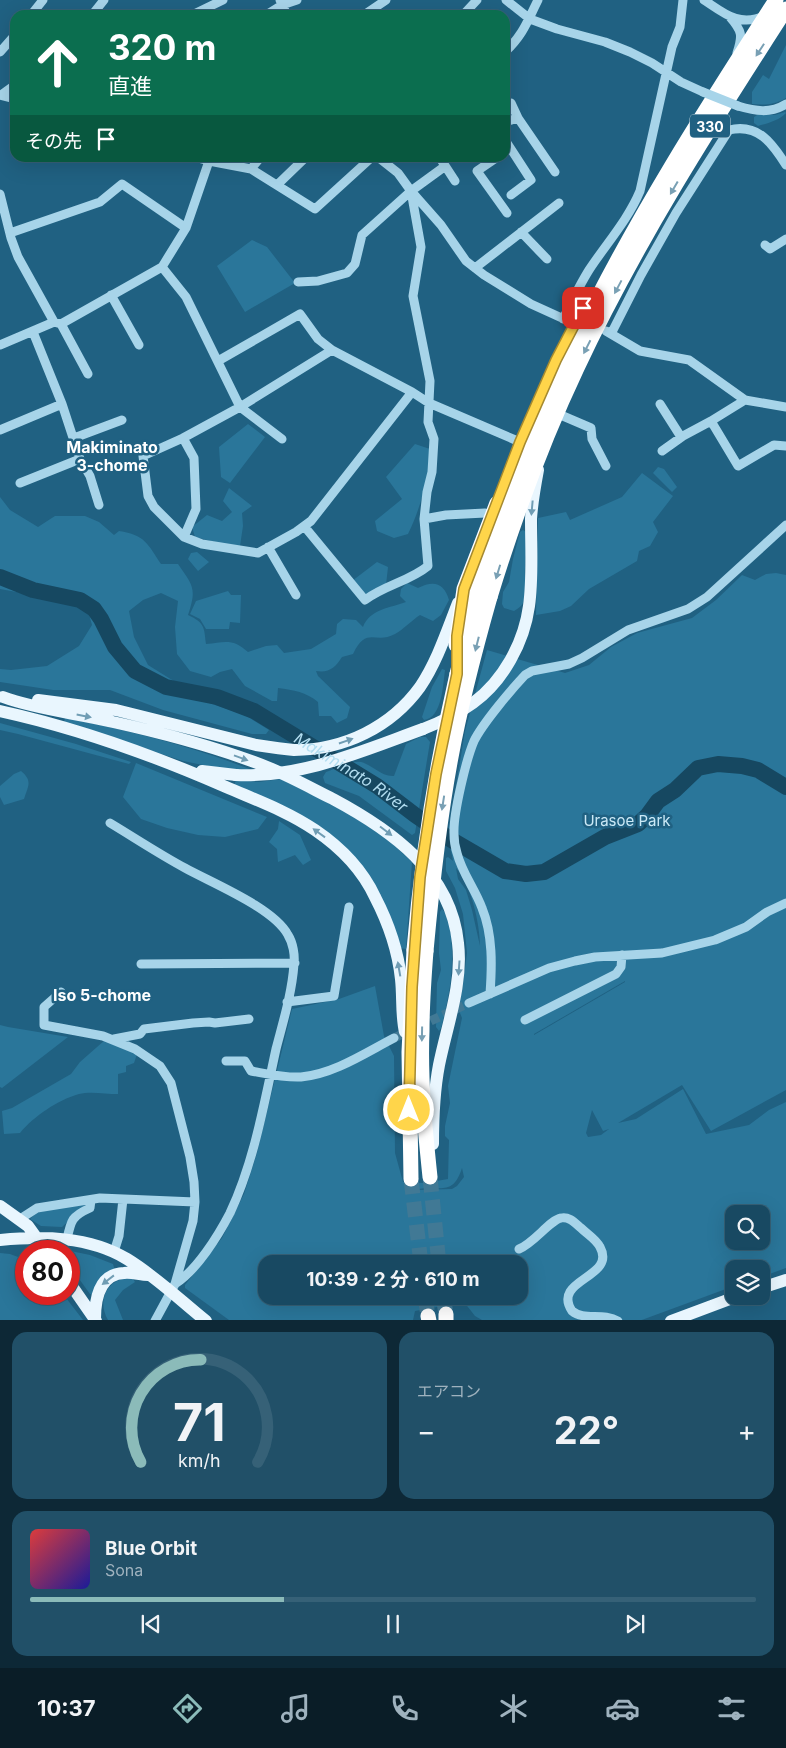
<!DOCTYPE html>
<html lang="ja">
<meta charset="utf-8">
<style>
body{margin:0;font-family:Inter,"Noto Sans JP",sans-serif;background:#215068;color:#f1f3f6;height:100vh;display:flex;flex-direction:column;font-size:19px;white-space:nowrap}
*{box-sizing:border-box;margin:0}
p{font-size:16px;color:#9fb2be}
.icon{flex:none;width:28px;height:28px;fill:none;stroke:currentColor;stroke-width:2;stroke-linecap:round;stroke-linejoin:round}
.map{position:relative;height:1320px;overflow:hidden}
.side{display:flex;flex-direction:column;gap:12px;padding:12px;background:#0d2836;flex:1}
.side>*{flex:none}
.top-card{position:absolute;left:10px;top:10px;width:500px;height:152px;border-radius:15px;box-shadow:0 5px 20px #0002,0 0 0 1px #366177;background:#0b6e4f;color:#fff;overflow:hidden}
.buttons{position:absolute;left:725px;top:1205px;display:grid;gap:10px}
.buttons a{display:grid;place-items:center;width:45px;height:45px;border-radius:10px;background:#184962;box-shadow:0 5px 20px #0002,0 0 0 1px #366177;font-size:25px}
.speed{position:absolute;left:15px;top:1240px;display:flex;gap:10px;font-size:25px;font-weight:700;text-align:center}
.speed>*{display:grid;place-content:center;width:65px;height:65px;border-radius:50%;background:#184962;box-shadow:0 5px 20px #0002,0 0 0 1px #366177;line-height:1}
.speed .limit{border:8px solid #d22;background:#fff;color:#111}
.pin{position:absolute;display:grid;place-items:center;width:42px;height:42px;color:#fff;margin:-21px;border-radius:10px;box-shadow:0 2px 8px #0006}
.me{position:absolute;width:55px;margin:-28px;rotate:0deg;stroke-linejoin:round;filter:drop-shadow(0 0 4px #0008)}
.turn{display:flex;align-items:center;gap:18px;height:105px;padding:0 15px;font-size:22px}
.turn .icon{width:65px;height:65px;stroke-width:2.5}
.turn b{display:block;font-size:35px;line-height:42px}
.then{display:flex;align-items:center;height:48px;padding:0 15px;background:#0003;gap:10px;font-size:19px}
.big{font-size:38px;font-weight:700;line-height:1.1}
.side .tile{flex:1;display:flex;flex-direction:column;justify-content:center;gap:8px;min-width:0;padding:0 18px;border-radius:15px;background:#215068}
.side .dial{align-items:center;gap:0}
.dial svg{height:130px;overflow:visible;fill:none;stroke:#366177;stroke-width:7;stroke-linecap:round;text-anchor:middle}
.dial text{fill:#f1f3f6;stroke:none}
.song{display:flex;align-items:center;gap:15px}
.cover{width:60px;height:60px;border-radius:8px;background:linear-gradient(135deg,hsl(0 70% 55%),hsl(240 70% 35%))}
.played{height:5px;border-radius:2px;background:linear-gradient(90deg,#8bbbb9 35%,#366177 35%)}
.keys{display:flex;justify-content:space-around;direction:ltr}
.heat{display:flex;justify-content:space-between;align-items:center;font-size:28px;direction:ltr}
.side .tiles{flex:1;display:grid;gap:12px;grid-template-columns:1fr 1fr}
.tile:last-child{grid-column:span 2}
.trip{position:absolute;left:258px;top:1255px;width:270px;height:50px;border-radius:15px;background:#184962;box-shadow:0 5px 20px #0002,0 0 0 1px #366177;font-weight:700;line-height:50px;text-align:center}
.dock{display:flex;height:80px;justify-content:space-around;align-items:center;background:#0a1d27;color:#9fb2be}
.dock .icon{width:35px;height:35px}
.dock .selected{color:#8bbbb9}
.dock b{font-size:22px;color:#f1f3f6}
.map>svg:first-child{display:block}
</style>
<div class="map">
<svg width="786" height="1321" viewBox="0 0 786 1321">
<rect width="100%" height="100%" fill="#206182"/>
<!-- green -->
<path fill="#2a769a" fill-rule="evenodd" d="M 786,45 L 786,98 C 775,105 764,105 752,104 L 752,92 L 763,75 L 769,79 Z
M 785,112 L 786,113 C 778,121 768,123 758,126 L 754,123 L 754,117 L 759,114 L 775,115 Z
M 252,240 L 267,247 L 295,283 L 245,312 L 217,266 Z
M 248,424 L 265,437 L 230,483 L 221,477 L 219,447 Z
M 415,444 L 430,449 C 431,473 419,512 408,534 L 394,538 L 377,531 L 375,521 L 402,499 L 386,477 Z
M 658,467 L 664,469 L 677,487 L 672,492 L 653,473 Z
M 642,473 L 673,496 L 653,522 L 658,532 L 650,546 L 639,551 L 637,561 L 589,589 L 571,606 L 560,611 L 536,615 L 538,518 L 566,512 L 570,520 L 622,497 Z
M 229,488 L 252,506 L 242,513 L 243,526 L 240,546 L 219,543 L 195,537 L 192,527 L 207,515 L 222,521 L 232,512 L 223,501 Z
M 0,497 L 10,510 L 38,527 L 55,516 L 85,516 L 99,522 L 114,535 L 119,531 C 145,535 147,543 161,564 L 178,564 C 193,586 197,588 188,615 C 205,623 204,627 206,644 C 225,642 233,638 248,652 L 266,646 L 277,645 L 284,653 L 311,649 L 336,634 L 337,624 L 343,619 L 356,620 L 363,627 C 370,609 390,608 406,602 L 400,596 L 401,589 L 407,583 L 418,588 C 434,580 444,583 449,600 L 441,615 L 433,621 L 420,615 C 412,620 404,629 395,634 C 375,645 367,625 353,654 L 342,657 C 335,668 329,673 316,671 L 318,676 L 350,707 L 347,718 L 337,723 L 331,716 L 319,716 L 318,702 C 306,692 294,690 278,688 L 277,701 L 272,701 L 245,686 L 232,669 L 220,672 L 211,677 L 190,671 L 177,654 L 175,627 L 178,601 L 161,593 L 143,600 L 129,611 L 134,637 L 148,665 L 209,703 L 245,715 L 269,730 L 266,734 L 252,734 L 163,710 L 110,690 L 53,690 L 0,682 L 0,669 L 11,670 L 47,666 L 79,646 L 92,625 L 89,614 L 75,593 L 50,598 L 0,589 Z
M 523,530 L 526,532 C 527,544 526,555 525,568 C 524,579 528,592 523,603 C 521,607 517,609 514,611 L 504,608 L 502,604 L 503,592 L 509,582 L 513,559 L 520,532 Z
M 197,552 L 209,562 L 198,571 L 188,559 L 191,553 Z
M 377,562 L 388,567 L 386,585 L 366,597 L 352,581 Z
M 776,573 L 786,575 L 786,1090 L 711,1131 L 682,1085 L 618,1123 L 636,1119 L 683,1089 L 706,1134 L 749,1125 L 769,1110 L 786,1102 L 786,1268 L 761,1277 L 761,1269 L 734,1269 L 734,1286 L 639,1321 L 482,1320 L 475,1316 L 464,1302 L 415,1311 L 413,1320 L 229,1320 L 185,1288 L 185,1285 L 222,1238 L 244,1194 L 257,1153 L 292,1009 L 339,999 L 375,986 L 384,1036 L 394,1056 L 395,1153 L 403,1182 L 425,1183 L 448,1179 L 449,1140 L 445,1136 L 445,1126 L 450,1103 L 448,1086 L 462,1018 L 458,1008 L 462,992 L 467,953 L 463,914 L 455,888 L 446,871 L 446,858 L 448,857 L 453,861 L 448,835 L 465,731 L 487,650 L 565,673 L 589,665 L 611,647 L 637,633 L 692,618 L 716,600 L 742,575 L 755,580 L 766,574 ZM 456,868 C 471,884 480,924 480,946 L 472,910 L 466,890 L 458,879 ZM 625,981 L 625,982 L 534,1035 L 534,1034 ZM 592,1110 L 603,1131 L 609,1129 L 601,1135 L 588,1137 L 586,1133 ZM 462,1168 L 464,1177 L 457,1186 L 452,1189 L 414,1190 C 439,1183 452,1199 462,1168 ZM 734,1214 L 761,1214 L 761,1241 L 734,1241 ZM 440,1263 L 519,1264 L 519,1296 L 266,1296 L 266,1264 Z
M 228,591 L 231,595 L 241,595 L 240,623 L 230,622 L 229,629 L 206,629 L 200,619 L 190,614 L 196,601 Z
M 442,669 L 445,670 C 443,685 442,718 424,720 L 422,717 L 432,687 Z
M 65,718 C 130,730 193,747 255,771 L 218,768 L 183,761 L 64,722 Z
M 0,723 L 76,744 L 131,762 L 129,764 L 18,734 L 0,730 Z
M 420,737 L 426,737 L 430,742 L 415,833 L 412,835 L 359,796 L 325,783 L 323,777 L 326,772 C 335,769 351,760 361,762 C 373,765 381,777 394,776 L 406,744 Z
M 136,763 L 267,817 L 258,829 L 225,837 L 198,835 L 167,828 L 141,819 L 123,797 Z
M 21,771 C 33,781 28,786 24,799 L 4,805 L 0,797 L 0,786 L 14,774 Z
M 281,779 L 344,811 L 385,837 L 412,862 L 406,949 L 400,948 L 346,849 L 234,785 L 236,780 L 259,782 Z
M 279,821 L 300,835 L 311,860 L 303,865 L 295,855 L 278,862 L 277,849 L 269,842 L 278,829 Z
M 442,909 C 448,915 450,926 451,935 C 454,970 450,994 441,1028 L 439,1031 L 436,1027 L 437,983 L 441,970 L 439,953 L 440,912 Z
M 0,1025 L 8,1027 L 68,1037 L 2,1088 L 0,1087 Z
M 105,1040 L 137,1054 L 134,1063 L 126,1066 L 126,1072 L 118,1074 L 118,1094 C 106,1094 90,1091 79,1094 C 58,1100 34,1116 20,1133 L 4,1134 L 2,1111 L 12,1108 L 71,1074 L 80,1062 Z
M 90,1202 L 62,1227 L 41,1226 L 30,1219 L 39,1210 Z
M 66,1250 L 90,1255 L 113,1264 L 115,1271 L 94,1295 L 90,1294 L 69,1265 L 69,1251 L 65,1251 Z
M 0,1253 L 10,1254 L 26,1260 L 26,1294 L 63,1294 L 83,1320 L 0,1320 Z
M 126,1278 L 133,1279 L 135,1282 L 123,1290 L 115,1300 L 123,1320 L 108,1320 C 98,1303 104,1282 126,1278 Z"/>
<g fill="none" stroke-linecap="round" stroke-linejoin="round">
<!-- river -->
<path stroke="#164861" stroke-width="16" id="s1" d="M 0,577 L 33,590 L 80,600 L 94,609 L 101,619 L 115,647 L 135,671 L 166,687 L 217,697 L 254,711 L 377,786 L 415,815 L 450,839 L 505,871 L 526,874 L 544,872 L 605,837 L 638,824 L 647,816 L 658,801 L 675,790 L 698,768 L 718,764 L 742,766 L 758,770 L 786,787"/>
<!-- minor-tunnel -->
<path stroke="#417995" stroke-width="9" stroke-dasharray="9 4.5" stroke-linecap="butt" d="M 394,1038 L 469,1003"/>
<!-- highway-tunnel -->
<path stroke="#417995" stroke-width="15" stroke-dasharray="15 8" stroke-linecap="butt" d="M 430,1177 L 439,1264
M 411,1179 L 421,1264
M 425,1296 L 428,1316
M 443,1296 L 446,1314"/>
<!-- minor -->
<path stroke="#a7d4e9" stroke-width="9" d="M 280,0 L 287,15
M 506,0 L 530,19 L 557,29 L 605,42 L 630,52 L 652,63 L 681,82 L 703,92
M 704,0 C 725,14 739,27 765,16
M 31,15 L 43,0
M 92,15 L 104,0
M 192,15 L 223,0
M 266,15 L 282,5 L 297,0
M 364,15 L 386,0
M 463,15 L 477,0
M 730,17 C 742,31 743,35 737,53
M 0,52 L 15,35
M 505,52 C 523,35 527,22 538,0
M 0,95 L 15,99
M 1,95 L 15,85
M 511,103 L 518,118
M 738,106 C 755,111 770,114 786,104
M 505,122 L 518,118 L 555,172
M 505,140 L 531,180 L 511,195
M 198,158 L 209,161 L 251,169 L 315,209 L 371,158
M 379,158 L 398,173 L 411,191 L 441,225 L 466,261 L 484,275 L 531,304 L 575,324
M 440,158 L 455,181
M 496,158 L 477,171 L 507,213
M 251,169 L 260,158
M 277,185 L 305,158
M 0,194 L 11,238 L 18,257 L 54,322
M 521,232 L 547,259
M 10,233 L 100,202 L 122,184 L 186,228
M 765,245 L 770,249 L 786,239
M 162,267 L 186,297 L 240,407 L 282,439
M 475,268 L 559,203
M 298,282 L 318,281 L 347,273 L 355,264 L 362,235 L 411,191 L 444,167
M 111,295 L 139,345
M 563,319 C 571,303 579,286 589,270 C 606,244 628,220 640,191 L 672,47 L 680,27 L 683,0
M 61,324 L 88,374
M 606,331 L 640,351 L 689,360 L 745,400 L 786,407
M 611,334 L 641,275 L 676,213 L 729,130 C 758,123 772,143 786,165
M 0,345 L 54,322 L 61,324 L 162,267 L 186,228 L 209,161
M 218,361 L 300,314 L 318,339 L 332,350
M 745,400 L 711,421 L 738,466 L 774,445 L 786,446
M 660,404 L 681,437
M 556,413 L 591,428 L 592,439 L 606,466
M 0,430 L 62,404 L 33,332
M 74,438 L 122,420
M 183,438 L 143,456 L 148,496 L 154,507 L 184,537 L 202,544 L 258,553 L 296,532 L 311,521 L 412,392
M 662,451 L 683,436 L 711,421
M 80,459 L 90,476 L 99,505
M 20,483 L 80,459 L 62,404
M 424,519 L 446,515 L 485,513
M 304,526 L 365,600 C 385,585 410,581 428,566 L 424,519 L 427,492 L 432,472 L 434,439 L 428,422 L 430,381 L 413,296 L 421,247 L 411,191
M 184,537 L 196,509 L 194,458 L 183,438 L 240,407 L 332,350 L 412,392 L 429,403 L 520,442
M 268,547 L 296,595
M 110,823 C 135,838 159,854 185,868 C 212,883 274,908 288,935 C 293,943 295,955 294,964 C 292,993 283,1022 276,1049 C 264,1104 254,1162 230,1213 C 218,1236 197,1270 175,1284
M 141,964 L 295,963
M 61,992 L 44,1007 L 44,1025 L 103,1036 L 135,1049 L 160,1066 L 171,1083 L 190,1157 L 194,1182 L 195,1202 L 193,1221 L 175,1284 L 155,1321
M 490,994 C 492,966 493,935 482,908 C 475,889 462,873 457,853 C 455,847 454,840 454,834 C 453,814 466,760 474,741 C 483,723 511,690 525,675 L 532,671 L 569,664 L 582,658 L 628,630 L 688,609 L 707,597 L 786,525
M 287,1002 L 334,996 L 349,907
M 469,1003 L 549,968 L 575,961 L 595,957 L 662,953 L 715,940 L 746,927 L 767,912 L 786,903
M 525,1020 L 616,974 L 621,967 L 622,955
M 114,1039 L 140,1034 L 144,1029 L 193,1023 L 209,1022 L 215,1023 L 249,1019
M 226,1061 L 245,1061 L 251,1071 C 268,1074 285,1078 301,1077 C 334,1074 365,1053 394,1038
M 20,1219 L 37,1208 L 100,1198 L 195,1202
M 67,1239 C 71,1220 72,1216 90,1208 L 91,1200
M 519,1249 C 534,1243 550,1220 561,1218 C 569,1216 575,1223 581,1228 C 587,1234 596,1239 600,1247 C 617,1278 551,1279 572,1311 C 584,1321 603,1312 618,1321
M 114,1252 L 119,1236 L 123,1199"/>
<!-- major -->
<path stroke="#e9f6fe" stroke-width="12" d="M 3,697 C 38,710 77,713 113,722 C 167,734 221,748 272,769 C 293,778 313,789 333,799 C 391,830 451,872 458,943 C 463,984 447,1025 439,1065 C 434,1091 433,1117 433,1144
M 38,700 L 116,710 L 256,745 C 269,747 282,749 294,750 C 344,750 391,727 420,687 C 437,662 447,631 458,603
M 0,711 C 78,728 153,755 226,787 C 256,800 287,811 315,830 C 340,847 362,869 375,897 C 388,922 398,951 401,979 C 403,997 401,1015 405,1032
M 423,729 C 441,722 458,714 473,703 C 503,681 524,643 529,606 C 533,578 531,548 531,519 C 532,503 535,486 538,470
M 202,771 L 236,775
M 0,1206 L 28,1226 L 46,1251
M 0,1240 C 42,1236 89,1236 127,1259 C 155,1276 180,1300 206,1321
M 69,1282 L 96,1321
M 761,1288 L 786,1280
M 95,1319 C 95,1299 99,1274 124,1273 C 132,1272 140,1275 148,1275
M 671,1321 L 738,1296"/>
<!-- highway -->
<path stroke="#fff" stroke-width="15" d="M 490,597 C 514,519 542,442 577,368 C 636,242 711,125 786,9
M 456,645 L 464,589 L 497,503
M 457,674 C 484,559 525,446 577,339 C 634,221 705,110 776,0
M 426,951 C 424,977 422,1004 422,1031 C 420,1080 425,1129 430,1177
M 411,1179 L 409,1052 L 414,950
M 446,1314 L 446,1321
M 428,1316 L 429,1321"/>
<!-- minor-bridge -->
<path stroke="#a7d4e9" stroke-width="9" d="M 703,92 L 738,106"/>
<!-- major-bridge -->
<path stroke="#e9f6fe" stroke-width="12" d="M 236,775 C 302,778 362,751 423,729"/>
<!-- highway-bridge -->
<path stroke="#fff" stroke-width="15" d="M 414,950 C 422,856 436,765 457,674
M 426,951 C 432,886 439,821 451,757 C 461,703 475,650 490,597"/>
</g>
<!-- one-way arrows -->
<defs><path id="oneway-solid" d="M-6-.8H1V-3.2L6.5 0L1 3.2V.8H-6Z" transform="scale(1.25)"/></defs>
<g fill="#79a0b4">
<use href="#oneway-solid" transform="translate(760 50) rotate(123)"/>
<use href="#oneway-solid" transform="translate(674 188) rotate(120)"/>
<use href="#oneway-solid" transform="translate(618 287) rotate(118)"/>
<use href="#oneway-solid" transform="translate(587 347) rotate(117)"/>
<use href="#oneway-solid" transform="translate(498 572) rotate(107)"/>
<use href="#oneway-solid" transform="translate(477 644) rotate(104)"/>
<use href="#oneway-solid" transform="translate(443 803) rotate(99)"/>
<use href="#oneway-solid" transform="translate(422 1034) rotate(91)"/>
</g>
<g fill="#709db4">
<use href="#oneway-solid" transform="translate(532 508) rotate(95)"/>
<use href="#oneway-solid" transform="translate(84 716) rotate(11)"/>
<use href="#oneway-solid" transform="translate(346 741) rotate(-19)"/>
<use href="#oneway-solid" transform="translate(241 758) rotate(20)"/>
<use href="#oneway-solid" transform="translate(386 831) rotate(37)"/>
<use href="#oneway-solid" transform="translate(319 833) rotate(-144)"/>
<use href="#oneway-solid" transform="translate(459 968) rotate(94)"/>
<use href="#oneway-solid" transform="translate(399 969) rotate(-100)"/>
<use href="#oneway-solid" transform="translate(108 1280) rotate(142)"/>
</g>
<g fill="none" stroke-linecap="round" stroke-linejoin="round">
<!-- route casing -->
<g stroke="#a68a30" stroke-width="12">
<path id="route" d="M 409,1110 L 412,987 L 420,877 L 436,774 L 457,674 L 457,636 L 464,589 L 520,442 L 556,360 L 583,308"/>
</g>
<!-- route -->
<use href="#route" stroke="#ffd54a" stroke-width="9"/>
</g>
<g text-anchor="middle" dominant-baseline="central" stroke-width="5" stroke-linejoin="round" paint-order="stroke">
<!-- shield labels -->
<rect fill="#206182" stroke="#bcd0da" stroke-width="1" x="690" y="114.5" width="40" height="23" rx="4"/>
<g font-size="14" font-weight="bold" fill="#fff">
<text x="710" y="126">330</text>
</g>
<!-- park labels -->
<g font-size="15" fill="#cbe9f6" stroke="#206182">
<text x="627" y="820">Urasoe Park</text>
</g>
<!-- neighbourhood labels -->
<g font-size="16" font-weight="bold" fill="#fff" stroke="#206182">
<text x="112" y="447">Makiminato<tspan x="112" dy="18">3-chome</tspan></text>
<text x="102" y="995">Iso 5-chome</text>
</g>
<!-- water labels -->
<g font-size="16" font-style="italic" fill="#b2ddf0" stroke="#206182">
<text stroke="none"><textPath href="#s1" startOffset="416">Makiminato River</textPath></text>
</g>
</g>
</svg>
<div class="buttons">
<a><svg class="icon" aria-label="search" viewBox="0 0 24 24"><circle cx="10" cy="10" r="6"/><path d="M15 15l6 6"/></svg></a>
<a><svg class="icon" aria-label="layers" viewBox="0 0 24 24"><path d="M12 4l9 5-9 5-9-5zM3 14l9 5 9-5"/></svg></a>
</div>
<div class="speed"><div class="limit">80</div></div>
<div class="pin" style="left:583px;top:308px;background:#d93025"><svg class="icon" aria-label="arrive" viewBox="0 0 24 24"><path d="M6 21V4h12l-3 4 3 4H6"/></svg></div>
<svg class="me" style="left:409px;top:1110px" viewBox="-20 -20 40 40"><circle r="17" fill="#ffd54a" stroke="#fff" stroke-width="3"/><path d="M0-11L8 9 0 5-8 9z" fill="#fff"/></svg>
<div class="trip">10:39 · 2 分 · 610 m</div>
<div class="top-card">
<div class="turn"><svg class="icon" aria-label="ahead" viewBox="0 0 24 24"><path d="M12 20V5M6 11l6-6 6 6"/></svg><div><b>320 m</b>直進</div></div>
<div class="then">その先<svg class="icon" aria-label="arrive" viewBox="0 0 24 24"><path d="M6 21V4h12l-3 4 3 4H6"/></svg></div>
</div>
</div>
<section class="side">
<div class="tiles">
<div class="tile dial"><svg viewBox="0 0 100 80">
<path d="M14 69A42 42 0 1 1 86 69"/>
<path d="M14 69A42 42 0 0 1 51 6" stroke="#8bbbb9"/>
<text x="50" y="56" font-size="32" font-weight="700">71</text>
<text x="50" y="72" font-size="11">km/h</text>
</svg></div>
<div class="tile"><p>エアコン</p>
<div class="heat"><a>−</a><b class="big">22°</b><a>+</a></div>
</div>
<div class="tile">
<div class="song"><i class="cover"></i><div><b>Blue Orbit</b><p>Sona</p></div></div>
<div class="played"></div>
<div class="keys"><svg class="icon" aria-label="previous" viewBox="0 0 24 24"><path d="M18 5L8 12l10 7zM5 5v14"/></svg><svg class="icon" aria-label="pause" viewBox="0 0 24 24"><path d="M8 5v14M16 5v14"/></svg><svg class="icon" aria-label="next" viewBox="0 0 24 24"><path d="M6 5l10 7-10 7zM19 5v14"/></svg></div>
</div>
</div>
</section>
<nav class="dock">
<b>10:37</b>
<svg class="icon selected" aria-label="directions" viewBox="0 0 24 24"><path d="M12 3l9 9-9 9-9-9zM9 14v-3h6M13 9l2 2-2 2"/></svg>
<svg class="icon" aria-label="music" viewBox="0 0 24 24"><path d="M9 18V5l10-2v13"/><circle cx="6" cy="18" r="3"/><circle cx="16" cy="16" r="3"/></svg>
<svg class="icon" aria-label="phone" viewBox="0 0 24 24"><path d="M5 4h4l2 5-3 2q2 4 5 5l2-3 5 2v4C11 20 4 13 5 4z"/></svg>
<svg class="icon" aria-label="climate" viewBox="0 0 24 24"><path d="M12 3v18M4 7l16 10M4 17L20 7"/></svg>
<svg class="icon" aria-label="car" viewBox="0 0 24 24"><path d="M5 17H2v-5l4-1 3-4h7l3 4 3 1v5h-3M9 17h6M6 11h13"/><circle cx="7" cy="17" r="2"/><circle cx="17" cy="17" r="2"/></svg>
<svg class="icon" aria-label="filters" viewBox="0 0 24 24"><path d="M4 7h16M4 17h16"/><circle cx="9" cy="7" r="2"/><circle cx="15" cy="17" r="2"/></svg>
</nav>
